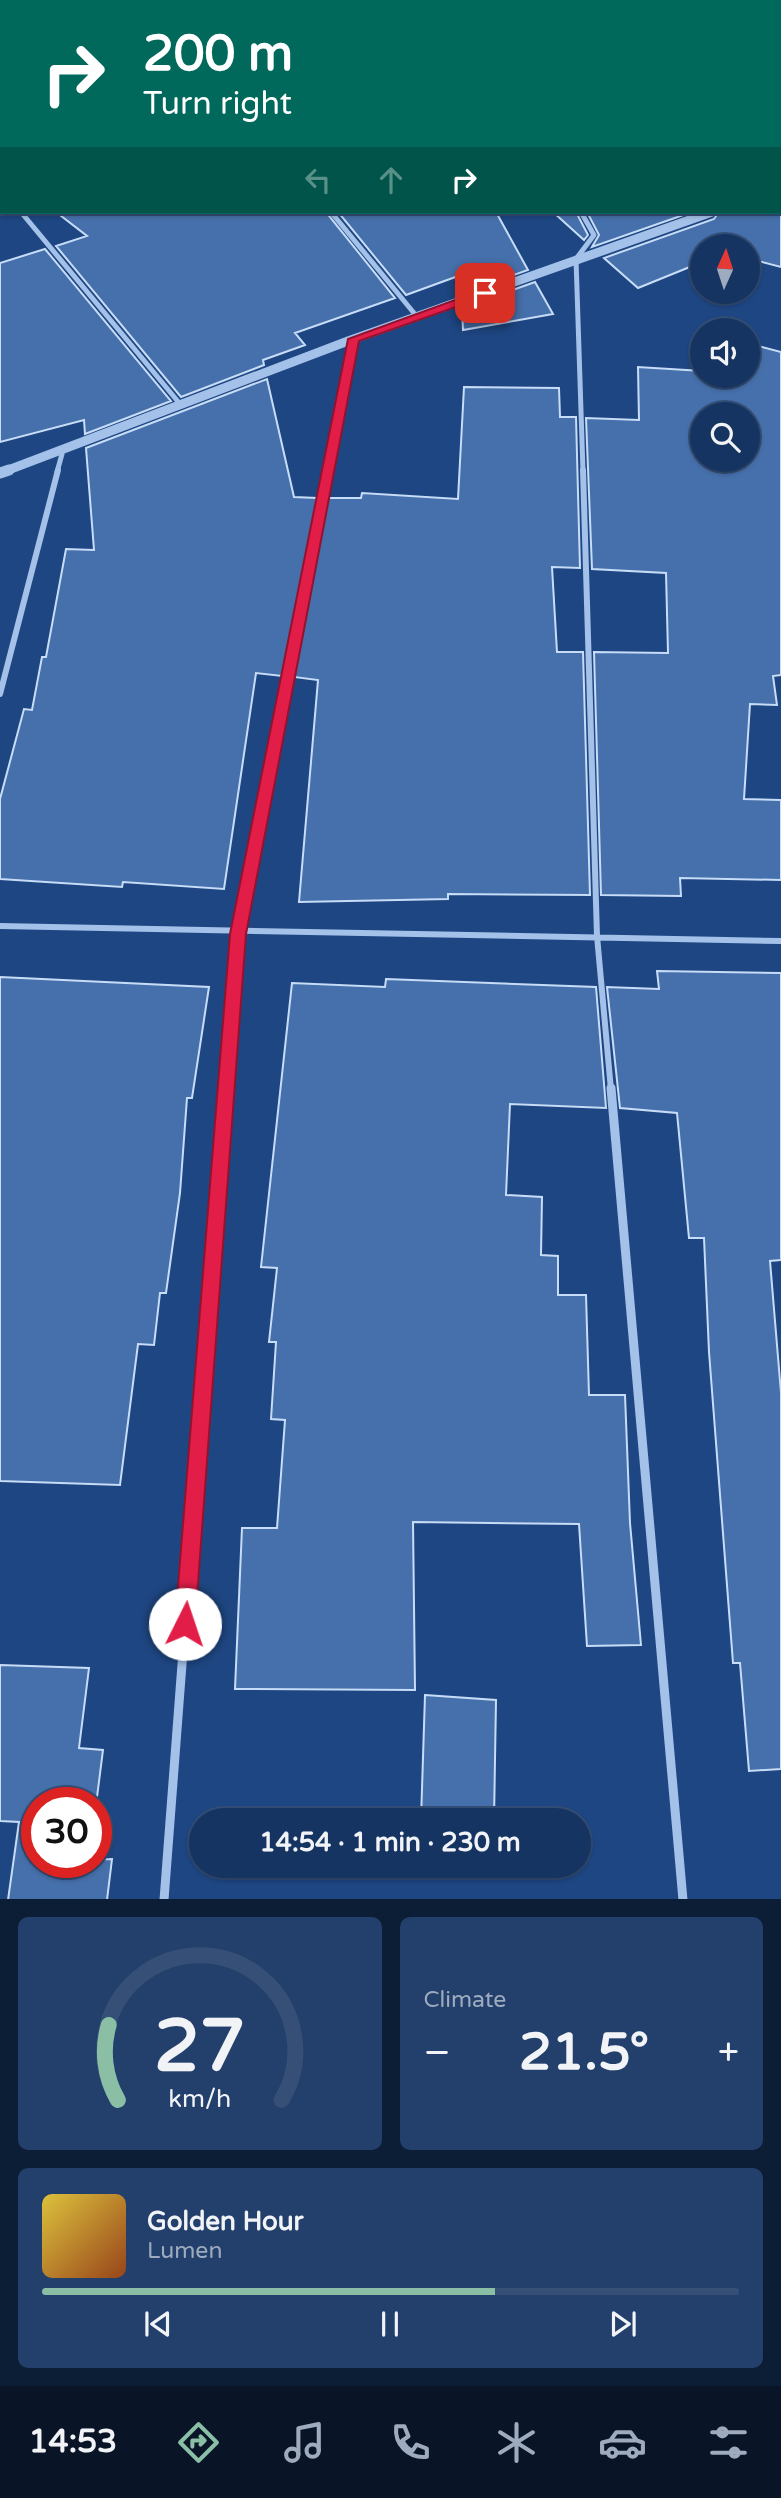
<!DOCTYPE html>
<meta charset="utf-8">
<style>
body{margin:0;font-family:"Varela Round",sans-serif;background:#233f6b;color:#f1f3f6;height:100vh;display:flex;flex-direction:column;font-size:26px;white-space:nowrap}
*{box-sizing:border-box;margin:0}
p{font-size:23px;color:#9eaabe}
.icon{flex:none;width:38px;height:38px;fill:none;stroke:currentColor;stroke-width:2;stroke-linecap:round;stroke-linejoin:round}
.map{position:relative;height:1899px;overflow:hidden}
.panel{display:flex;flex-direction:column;gap:18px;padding:18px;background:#0c1d36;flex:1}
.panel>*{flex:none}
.hud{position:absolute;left:0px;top:0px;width:782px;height:214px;box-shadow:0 2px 5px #0004,0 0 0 2px #354f77;background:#00695c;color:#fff;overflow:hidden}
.needle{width:46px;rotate:3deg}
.controls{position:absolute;left:690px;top:234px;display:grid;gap:14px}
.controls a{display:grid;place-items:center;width:70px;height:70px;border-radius:50%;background:#163462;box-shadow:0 2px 5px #0004,0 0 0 2px #354f77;font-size:35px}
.speed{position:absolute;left:21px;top:1787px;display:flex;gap:14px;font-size:35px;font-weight:700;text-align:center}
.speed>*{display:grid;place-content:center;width:91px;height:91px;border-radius:50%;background:#163462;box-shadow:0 2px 5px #0004,0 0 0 2px #354f77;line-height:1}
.speed .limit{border:10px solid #d22;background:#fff;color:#111}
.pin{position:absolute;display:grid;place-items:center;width:60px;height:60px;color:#fff;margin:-30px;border-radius:14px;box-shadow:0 4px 10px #0006}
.me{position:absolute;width:77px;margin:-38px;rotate:4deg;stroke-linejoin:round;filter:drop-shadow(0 0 5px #0008)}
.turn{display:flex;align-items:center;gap:24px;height:147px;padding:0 28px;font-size:32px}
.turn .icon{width:91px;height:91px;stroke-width:2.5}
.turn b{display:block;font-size:49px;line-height:60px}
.lanes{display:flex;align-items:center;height:66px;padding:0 28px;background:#0003;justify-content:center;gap:35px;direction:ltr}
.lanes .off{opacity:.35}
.big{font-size:52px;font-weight:800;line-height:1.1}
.panel .card{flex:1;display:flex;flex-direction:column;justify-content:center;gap:10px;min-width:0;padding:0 24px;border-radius:10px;background:#233f6b}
.panel .dial{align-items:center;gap:0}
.dial svg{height:182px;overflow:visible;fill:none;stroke:#354f77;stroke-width:7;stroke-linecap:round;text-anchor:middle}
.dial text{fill:#f1f3f6;stroke:none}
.song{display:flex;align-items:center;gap:21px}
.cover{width:84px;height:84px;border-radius:10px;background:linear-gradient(135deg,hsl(50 70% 55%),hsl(20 70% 35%))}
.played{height:7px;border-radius:4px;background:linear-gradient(90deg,#8abfa5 65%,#354f77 65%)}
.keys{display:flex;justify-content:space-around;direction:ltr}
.heat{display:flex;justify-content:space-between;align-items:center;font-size:38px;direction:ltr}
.panel .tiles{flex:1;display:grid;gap:18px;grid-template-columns:1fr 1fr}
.card:last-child{grid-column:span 2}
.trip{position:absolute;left:189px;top:1808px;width:402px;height:70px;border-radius:35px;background:#163462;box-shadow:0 2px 5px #0004,0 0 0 2px #354f77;font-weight:800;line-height:70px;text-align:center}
.dock{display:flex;height:112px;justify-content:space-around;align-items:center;background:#091527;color:#9eaabe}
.dock .icon{width:49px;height:49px}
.dock .active{color:#8abfa5}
.dock b{font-size:32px;color:#f1f3f6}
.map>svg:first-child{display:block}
</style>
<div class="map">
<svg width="781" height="1900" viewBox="0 0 781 1900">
<rect width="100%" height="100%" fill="#1e4682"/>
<!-- building -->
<path fill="#4670ab" stroke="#c7dcf7" stroke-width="2" fill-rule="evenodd" d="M 56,212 L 326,212 L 395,298 L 295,333 L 305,345 L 263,360 L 264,365 L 181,397 L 56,246 L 87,236 Z
M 338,212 L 496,212 L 528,270 L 462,293 L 461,275 L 406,295 Z
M 553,212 L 576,212 L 588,235 L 584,240 Z
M 587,212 L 692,212 L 592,247 L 599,235 Z
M 719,212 L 781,212 L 781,267 L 747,258 L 747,247 L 702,247 L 702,262 L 638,288 L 604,258 L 714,219 Z
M 45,249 L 171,401 L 85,434 L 84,420 L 0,442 L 0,263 Z
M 535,282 L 553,314 L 463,330 L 462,308 Z
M 747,343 L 781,352 L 781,675 L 773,676 L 777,705 L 750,704 L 744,799 L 781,800 L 781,880 L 680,878 L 681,896 L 601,895 L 594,652 L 668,653 L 666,573 L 592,569 L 586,418 L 639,420 L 638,367 L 702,371 L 702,376 L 747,376 ZM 702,415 L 747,415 L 747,460 L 702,460 Z
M 267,379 L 294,497 L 317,498 L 282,676 L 256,673 L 224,889 L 123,882 L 122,887 L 0,879 L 0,799 L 24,709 L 32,710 L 42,657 L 46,657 L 66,549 L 94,550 L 86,448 Z
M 464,387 L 559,388 L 560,417 L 576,417 L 580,568 L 552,567 L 557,652 L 583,652 L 590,895 L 448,894 L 448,899 L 299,902 L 318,680 L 294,677 L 328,498 L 361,498 L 362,493 L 458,499 Z
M 657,971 L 781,973 L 781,1260 L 770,1261 L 781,1393 L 781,1769 L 749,1771 L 740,1663 L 733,1663 L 709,1352 L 704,1238 L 689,1238 L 677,1113 L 620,1108 L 607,987 L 659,989 Z
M 0,977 L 209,987 L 192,1098 L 187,1098 L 180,1193 L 166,1293 L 160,1293 L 154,1345 L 138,1344 L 120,1485 L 0,1481 Z
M 386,979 L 596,987 L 606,1108 L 510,1104 L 506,1195 L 542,1197 L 541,1255 L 558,1256 L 558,1295 L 586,1295 L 589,1395 L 625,1395 L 630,1523 L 641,1645 L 587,1646 L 579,1524 L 413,1522 L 415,1690 L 235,1689 L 242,1528 L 277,1528 L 285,1420 L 271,1419 L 276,1342 L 269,1342 L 277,1268 L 261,1267 L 292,983 L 385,987 Z
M 0,1665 L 89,1668 L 79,1748 L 103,1750 L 96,1805 L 37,1802 L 37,1862 L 112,1859 L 107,1900 L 8,1900 L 19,1822 L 0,1821 Z
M 425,1695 L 496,1700 L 494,1820 L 421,1820 Z"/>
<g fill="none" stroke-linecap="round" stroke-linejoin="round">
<!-- minor-far2 -->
<path stroke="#a3c1e9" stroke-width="5" d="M 157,0 L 159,2
M 367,0 L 369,2
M 558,0 L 566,2
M 0,183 L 2,186
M 21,212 L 180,404
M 331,212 L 418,318
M 581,212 L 594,235 L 576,259 L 583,472
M 57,472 L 62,454
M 327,472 L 353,339"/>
<!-- minor-far1 -->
<path stroke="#a3c1e9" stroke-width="6" d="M 583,470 L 597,936 L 611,1090
M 0,694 L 58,470
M 0,926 L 781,941
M 226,1090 L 238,934 L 328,470"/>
<!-- minor -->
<path stroke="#a3c1e9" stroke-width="9" d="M 611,1088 L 683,1900
M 164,1900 L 226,1088"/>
<!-- tertiary-far1 -->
<path stroke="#a3c1e9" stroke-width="9" d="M 3,472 L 348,341 L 712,212"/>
<!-- tertiary -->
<path stroke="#a3c1e9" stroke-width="11" d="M 0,473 L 9,470"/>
</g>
<!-- route -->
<path fill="#e11d48" stroke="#92132f" stroke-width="2" d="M 485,289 L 491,293 L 490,295 L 359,341 L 246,934 L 195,1624 L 192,1631 L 185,1634 L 178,1631 L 175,1624 L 230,934 L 348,339 Z"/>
</svg>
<div class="controls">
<a><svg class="needle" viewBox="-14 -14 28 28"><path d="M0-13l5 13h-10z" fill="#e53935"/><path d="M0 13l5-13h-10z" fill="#9eaabe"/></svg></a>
<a><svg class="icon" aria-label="sound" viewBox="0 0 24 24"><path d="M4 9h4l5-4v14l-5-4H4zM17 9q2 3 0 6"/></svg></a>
<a><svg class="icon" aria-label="search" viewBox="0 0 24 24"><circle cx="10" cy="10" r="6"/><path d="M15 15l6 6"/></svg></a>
</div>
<div class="speed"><div class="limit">30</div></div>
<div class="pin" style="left:485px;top:293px;background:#d93025"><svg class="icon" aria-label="arrive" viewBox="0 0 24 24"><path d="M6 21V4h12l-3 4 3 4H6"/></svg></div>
<svg class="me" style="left:185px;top:1624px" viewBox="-20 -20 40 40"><circle r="19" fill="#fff"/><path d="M0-13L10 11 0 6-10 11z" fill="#e11d48"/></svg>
<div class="trip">14:54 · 1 min · 230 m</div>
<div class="hud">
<div class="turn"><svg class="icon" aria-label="right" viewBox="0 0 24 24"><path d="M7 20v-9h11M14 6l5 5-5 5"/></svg><div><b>200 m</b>Turn right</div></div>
<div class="lanes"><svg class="icon off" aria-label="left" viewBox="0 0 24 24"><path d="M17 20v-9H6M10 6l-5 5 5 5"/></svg><svg class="icon off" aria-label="ahead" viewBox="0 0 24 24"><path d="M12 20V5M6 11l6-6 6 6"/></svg><svg class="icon" aria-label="right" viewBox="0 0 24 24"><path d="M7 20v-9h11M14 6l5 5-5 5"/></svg></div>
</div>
</div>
<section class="panel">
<div class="tiles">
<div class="card dial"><svg viewBox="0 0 100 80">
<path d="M14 69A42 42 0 1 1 86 69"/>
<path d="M14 69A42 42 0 0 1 10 36" stroke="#8abfa5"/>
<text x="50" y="56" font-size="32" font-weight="700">27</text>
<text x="50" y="72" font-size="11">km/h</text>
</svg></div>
<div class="card"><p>Climate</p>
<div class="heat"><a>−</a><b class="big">21.5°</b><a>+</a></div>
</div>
<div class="card">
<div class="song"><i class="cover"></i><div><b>Golden Hour</b><p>Lumen</p></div></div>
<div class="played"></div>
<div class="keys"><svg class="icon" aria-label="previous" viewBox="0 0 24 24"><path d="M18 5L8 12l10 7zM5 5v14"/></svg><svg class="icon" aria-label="pause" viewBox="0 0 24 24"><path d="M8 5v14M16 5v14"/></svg><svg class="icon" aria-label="next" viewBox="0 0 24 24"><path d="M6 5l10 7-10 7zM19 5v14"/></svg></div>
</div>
</div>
</section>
<nav class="dock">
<b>14:53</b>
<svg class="icon active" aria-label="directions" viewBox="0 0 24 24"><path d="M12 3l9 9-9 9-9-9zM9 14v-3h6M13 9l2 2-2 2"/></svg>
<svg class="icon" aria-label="music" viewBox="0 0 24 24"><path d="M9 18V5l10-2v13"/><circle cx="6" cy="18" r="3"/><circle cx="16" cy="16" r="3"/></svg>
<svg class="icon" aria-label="phone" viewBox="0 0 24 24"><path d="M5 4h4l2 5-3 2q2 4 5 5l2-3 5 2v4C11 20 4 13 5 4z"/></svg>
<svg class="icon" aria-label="climate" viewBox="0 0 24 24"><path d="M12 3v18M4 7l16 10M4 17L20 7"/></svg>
<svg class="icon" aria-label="car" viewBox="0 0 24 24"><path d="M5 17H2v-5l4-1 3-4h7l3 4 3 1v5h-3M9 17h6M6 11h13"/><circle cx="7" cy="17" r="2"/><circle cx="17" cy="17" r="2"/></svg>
<svg class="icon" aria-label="filters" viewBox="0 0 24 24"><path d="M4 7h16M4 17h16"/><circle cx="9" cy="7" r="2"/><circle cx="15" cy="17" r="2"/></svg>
</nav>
